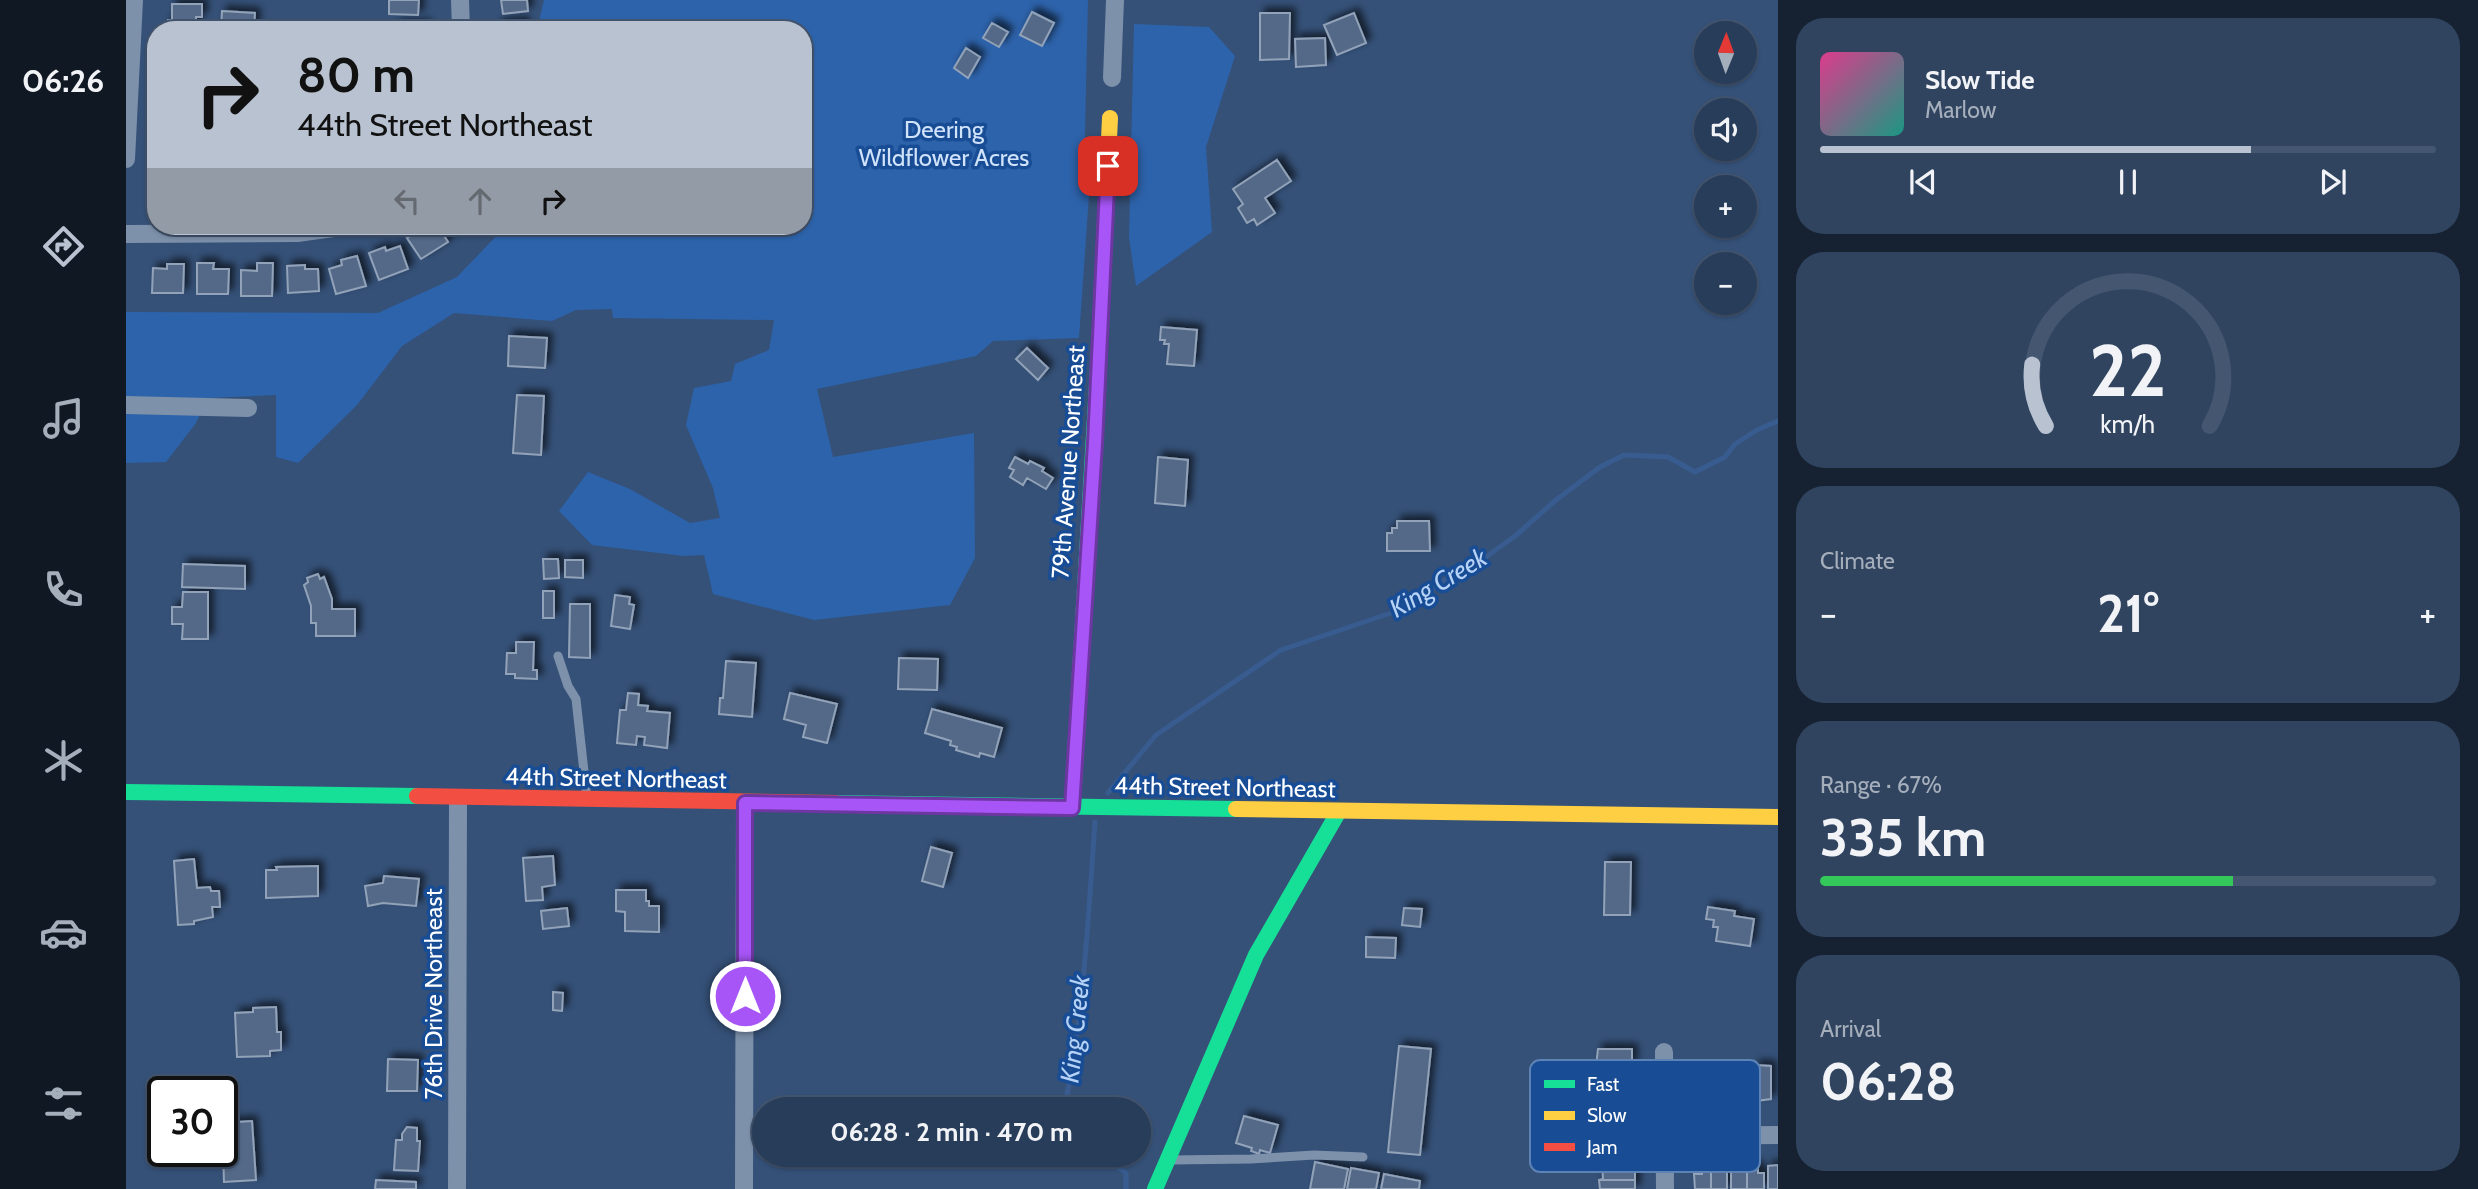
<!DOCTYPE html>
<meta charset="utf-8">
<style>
body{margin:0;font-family:Cabin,sans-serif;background:#304460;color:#f1f3f6;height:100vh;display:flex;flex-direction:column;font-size:26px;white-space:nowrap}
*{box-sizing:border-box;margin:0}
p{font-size:23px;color:#a5aebb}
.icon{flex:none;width:38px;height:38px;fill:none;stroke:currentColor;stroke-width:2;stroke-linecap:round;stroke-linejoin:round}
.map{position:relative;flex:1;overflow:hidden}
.details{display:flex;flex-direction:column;gap:18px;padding:18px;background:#162232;width:700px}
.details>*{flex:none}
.banner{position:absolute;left:21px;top:21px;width:665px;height:214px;border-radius:28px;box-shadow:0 2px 5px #0004,0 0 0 2px #445670;background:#b8c2d0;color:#111;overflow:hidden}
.needle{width:46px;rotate:1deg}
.tools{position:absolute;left:1568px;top:21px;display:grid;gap:14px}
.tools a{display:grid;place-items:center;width:63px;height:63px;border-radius:50%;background:#283d5a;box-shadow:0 2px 5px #0004,0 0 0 2px #445670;font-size:35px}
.speed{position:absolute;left:21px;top:1076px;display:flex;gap:14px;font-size:35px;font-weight:700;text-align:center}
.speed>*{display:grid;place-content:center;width:91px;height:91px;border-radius:50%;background:#283d5a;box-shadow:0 2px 5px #0004,0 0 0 2px #445670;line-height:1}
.speed .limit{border:4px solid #111;border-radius:10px;background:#fff;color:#111}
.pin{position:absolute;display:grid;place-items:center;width:60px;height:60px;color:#fff;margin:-30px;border-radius:14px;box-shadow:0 4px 10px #0006}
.me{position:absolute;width:77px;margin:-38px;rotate:0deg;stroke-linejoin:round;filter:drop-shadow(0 0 5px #0008)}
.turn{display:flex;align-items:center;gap:24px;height:147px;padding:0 35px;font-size:32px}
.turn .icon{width:91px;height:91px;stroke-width:2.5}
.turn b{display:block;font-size:49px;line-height:60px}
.lanes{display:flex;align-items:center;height:66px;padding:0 35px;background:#0003;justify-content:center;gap:35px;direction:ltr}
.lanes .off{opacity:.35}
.big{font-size:52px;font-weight:700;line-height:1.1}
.details .tile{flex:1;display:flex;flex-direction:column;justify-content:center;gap:10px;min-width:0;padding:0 24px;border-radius:28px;background:#304460}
.details .dial{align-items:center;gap:0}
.dial svg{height:182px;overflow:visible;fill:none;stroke:#445670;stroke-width:7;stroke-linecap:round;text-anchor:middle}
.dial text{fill:#f1f3f6;stroke:none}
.song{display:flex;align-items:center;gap:21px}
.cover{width:84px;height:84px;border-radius:10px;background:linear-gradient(135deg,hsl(330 70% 55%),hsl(170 70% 35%))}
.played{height:7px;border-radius:4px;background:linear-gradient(90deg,#b8c2d0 70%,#445670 70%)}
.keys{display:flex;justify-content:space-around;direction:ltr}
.heat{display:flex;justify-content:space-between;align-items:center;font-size:38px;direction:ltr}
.charge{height:10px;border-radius:5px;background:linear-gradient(90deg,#34c759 67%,#445670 0)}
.trip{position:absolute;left:626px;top:1097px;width:399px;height:70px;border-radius:35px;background:#283d5a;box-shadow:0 2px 5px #0004,0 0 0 2px #445670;font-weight:700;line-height:70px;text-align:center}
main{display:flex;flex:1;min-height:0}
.dock{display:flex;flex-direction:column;width:126px;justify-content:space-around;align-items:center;background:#101824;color:#a5aebb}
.dock .icon{width:49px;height:49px}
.dock .on{color:#b8c2d0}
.dock b{font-size:32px;color:#f1f3f6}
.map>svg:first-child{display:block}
</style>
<main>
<nav class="dock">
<b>06:26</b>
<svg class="icon on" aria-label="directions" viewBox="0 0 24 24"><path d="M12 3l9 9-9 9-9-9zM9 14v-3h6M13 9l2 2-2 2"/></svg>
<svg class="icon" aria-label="music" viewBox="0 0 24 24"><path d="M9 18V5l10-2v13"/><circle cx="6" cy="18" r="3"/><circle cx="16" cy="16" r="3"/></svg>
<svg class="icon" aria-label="phone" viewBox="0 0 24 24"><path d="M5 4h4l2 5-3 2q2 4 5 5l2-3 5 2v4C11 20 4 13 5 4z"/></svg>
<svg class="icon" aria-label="climate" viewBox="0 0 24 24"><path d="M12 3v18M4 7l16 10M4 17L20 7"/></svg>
<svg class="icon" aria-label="car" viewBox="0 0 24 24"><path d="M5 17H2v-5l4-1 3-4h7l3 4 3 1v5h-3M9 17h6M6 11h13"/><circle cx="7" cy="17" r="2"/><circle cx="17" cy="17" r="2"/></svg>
<svg class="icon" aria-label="filters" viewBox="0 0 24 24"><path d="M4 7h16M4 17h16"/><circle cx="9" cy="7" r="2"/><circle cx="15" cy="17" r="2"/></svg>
</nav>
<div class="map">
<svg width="1652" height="1189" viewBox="0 0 1652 1189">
<defs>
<filter id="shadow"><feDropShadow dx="5" dy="-5" stdDeviation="3.5" flood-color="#0009"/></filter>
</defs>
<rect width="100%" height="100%" fill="#355178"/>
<!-- green -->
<path fill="#2d63ab" d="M 418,0 L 962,0 L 958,176 L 964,181 L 953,338 L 867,341 L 850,356 L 691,389 L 707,457 L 848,433 L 849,558 L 824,605 L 688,620 L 587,594 L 578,555 L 558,556 L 466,545 L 433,511 L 462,472 L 504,489 L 564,523 L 594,518 L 587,488 L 560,425 L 568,388 L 605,381 L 609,364 L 643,350 L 648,320 L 487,318 L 486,309 L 450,310 L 426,321 L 328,313 L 276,346 L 231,405 L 172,463 L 150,457 L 150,395 L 82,398 L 70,423 L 40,462 L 0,463 L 0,312 L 252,313 L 331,277 L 380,226 L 677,226 L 677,30 L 411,30 Z
M 1008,24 L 1083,27 L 1109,56 L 1080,147 L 1086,232 L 1010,286 L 1003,237 Z"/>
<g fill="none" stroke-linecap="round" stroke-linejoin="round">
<!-- stream -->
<path stroke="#385c90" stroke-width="5" d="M 982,793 L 1030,735 L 1155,650 L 1265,613 L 1308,588 L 1333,570 L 1360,557 L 1389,536 L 1430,500 L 1474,467 L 1498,455 L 1542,457 L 1569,472 L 1599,457 L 1609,444 L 1631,430 L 1652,421
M 938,1110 C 958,1015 962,918 969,822
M 973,1155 L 1000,1173 L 1000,1189"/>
</g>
<!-- building -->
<path fill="#526987" stroke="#92a2b8" stroke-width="2" filter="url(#shadow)" d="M 263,0 L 293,0 L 292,15 L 263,14 Z
M 375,0 L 401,0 L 402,11 L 377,14 Z
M 46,4 L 76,4 L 76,17 L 70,17 L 70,30 L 41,30 L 42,20 L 46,20 Z
M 96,11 L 129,13 L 128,30 L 95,30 Z
M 906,12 L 928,23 L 916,46 L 894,35 Z
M 1134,13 L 1164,13 L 1163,59 L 1134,60 Z
M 1228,13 L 1240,43 L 1211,55 L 1198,25 Z
M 398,22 L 398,30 L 372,30 L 372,24 Z
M 866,23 L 882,32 L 873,47 L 857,38 Z
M 270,25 L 300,25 L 300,30 L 270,30 Z
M 1199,38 L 1200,65 L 1170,67 L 1169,39 Z
M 840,48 L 854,57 L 842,78 L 828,68 Z
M 1151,160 L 1165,181 L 1139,198 L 1149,213 L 1131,225 L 1128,219 L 1121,223 L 1112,208 L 1117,204 L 1107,189 Z
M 292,226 L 312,226 L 322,242 L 295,259 L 281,238 L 295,229 Z
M 274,246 L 282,269 L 253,280 L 243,253 L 259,247 L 260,251 Z
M 231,256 L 240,286 L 210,294 L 203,269 L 216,265 L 215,260 Z
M 71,263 L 88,263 L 87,269 L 103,269 L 102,294 L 71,294 Z
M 131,263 L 147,263 L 146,296 L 115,296 L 115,270 L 131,271 Z
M 41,264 L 58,264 L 57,293 L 26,293 L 27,268 L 41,269 Z
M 179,265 L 179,269 L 192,269 L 193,291 L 162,293 L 161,266 Z
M 1035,327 L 1071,330 L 1068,366 L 1041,364 L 1043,344 L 1038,344 L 1039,340 L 1034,340 Z
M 383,336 L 421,338 L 419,368 L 382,366 Z
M 901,348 L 922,368 L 912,380 L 890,359 Z
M 391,395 L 418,396 L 415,455 L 387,453 Z
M 889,457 L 902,464 L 904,461 L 918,468 L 916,471 L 927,478 L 920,489 L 901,478 L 897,485 L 884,477 L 888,470 L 883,468 Z
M 1032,457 L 1062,460 L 1059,506 L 1029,503 Z
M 1271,521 L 1303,521 L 1304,551 L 1261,551 L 1261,533 L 1266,533 L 1266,528 L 1271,528 Z
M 417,559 L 432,559 L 433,578 L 418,579 Z
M 439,560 L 457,560 L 457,578 L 439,577 Z
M 57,564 L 119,566 L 119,589 L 56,587 Z
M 192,574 L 194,579 L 198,577 L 206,599 L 206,609 L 229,609 L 229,636 L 190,636 L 190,623 L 185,623 L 185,606 L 178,585 L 182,582 L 181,578 Z
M 417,591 L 428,591 L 428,618 L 417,618 Z
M 57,592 L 82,592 L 82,639 L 56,639 L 57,624 L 46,624 L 46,607 L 56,607 Z
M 489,595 L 504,597 L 503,604 L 508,605 L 504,629 L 485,626 Z
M 444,604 L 464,604 L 464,658 L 443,657 Z
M 390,642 L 408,642 L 407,670 L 411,670 L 411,679 L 389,678 L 389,674 L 380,674 L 381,653 L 390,653 Z
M 773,658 L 812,659 L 811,690 L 772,689 Z
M 600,661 L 630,663 L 626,717 L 593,714 L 594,698 L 597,698 Z
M 502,693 L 513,694 L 512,705 L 522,706 L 521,711 L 544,713 L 541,748 L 518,745 L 519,737 L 511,736 L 510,745 L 491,743 L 494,710 L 500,710 Z
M 664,693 L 711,704 L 701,743 L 677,737 L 680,725 L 658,719 Z
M 806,709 L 876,728 L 868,757 L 854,753 L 853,757 L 830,750 L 831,747 L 824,745 L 825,741 L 799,733 Z
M 805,847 L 826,853 L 817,887 L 796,881 Z
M 427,856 L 429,885 L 416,887 L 417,900 L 400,901 L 397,858 Z
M 68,859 L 71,888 L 84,887 L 85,891 L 93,891 L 94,907 L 86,907 L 87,917 L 68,921 L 68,924 L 52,925 L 48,861 Z
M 1479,862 L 1505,862 L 1504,915 L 1478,915 Z
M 192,866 L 192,896 L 140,898 L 140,870 L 151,870 L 150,867 Z
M 258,876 L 293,879 L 290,906 L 257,903 L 242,906 L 239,886 L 257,883 Z
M 490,890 L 520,890 L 520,901 L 523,901 L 523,906 L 533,906 L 533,932 L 499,931 L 499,912 L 490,911 Z
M 1582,907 L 1609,911 L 1608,916 L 1628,919 L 1624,946 L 1590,941 L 1592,927 L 1587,927 L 1588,920 L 1580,919 Z
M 441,908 L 443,926 L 417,929 L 415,911 Z
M 1278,908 L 1296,909 L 1294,927 L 1276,925 Z
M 1240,937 L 1270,938 L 1269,958 L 1240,957 Z
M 427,992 L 437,993 L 436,1011 L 427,1010 Z
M 150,1007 L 151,1032 L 155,1032 L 155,1050 L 144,1051 L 144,1056 L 111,1057 L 109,1013 L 127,1012 L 127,1008 Z
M 1273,1046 L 1305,1049 L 1294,1155 L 1262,1152 Z
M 1472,1049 L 1506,1049 L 1506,1066 L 1470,1066 Z
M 262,1059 L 292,1060 L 291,1091 L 261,1091 Z
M 1629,1065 L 1645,1066 L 1645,1099 L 1629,1101 Z
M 1118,1116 L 1152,1125 L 1144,1153 L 1134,1150 L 1133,1154 L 1125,1151 L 1126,1148 L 1110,1143 Z
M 126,1121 L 130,1180 L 98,1182 L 96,1123 Z
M 281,1127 L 291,1128 L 291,1141 L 294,1141 L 292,1171 L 268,1170 L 270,1140 L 276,1140 L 276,1134 Z
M 1189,1162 L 1222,1169 L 1218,1189 L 1184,1189 Z
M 1476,1163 L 1509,1163 L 1509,1180 L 1473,1180 L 1477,1179 Z
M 1652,1165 L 1652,1189 L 1642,1189 L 1642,1166 Z
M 1632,1166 L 1632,1173 L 1638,1173 L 1638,1189 L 1621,1189 L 1621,1167 Z
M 1576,1167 L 1585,1167 L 1585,1189 L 1569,1189 L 1568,1174 L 1576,1174 Z
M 1585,1167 L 1594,1167 L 1594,1171 L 1601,1171 L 1601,1189 L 1585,1189 Z
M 1225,1168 L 1253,1173 L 1250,1189 L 1221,1189 Z
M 1605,1169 L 1621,1169 L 1621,1189 L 1605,1189 Z
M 1258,1174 L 1294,1181 L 1293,1189 L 1255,1189 Z
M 250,1180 L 290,1182 L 290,1189 L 249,1189 Z
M 1473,1180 L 1509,1180 L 1509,1189 L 1474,1189 Z"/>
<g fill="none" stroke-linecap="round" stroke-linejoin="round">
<!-- lane -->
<path stroke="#7d91ab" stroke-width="9" d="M 432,656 L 442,686 L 450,699 L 461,799
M 1046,1160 L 1125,1159 L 1188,1155 L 1237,1157"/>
<!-- street -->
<path stroke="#7d91ab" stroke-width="18" d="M 334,0 L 335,30
M 986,78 L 989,0
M 0,159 L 8,0
M 0,234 L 171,233 L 222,226
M 0,405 L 122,408
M 1538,1052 L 1539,1189
M 1539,1136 L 1652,1135
M 331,1189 L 332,798
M 618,1189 L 619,803"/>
<!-- fast -->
<path stroke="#16e098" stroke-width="16" d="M 0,792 L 291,796
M 710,803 L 1110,809
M 946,808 L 973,350
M 1029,1189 L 1130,955 L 1213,811"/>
<!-- slow -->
<path stroke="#ffcf43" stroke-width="16" d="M 973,350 L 984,118
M 1110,809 L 1652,817"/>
<!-- jam -->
<path stroke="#f24e42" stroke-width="16" d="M 291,796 L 710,803"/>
</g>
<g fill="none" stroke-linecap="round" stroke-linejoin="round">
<!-- route casing -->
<g stroke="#6d37a1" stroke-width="18">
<path id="route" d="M 619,996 L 619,803 L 946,808 L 969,443 L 982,166"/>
</g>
<!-- route -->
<use href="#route" stroke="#a855f7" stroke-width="12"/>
</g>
<g text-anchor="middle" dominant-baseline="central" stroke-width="7" stroke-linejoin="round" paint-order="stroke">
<!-- park labels -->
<g font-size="24" fill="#d0e3fb" stroke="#184d95">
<text x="818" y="129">Deering<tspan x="818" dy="28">Wildflower Acres</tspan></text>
</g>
<!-- street labels -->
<g font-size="24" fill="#fff" stroke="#184d95">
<text transform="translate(942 462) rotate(-86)">79th Avenue Northeast</text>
<text transform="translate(490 778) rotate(1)">44th Street Northeast</text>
<text transform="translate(1099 787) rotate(1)">44th Street Northeast</text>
<text transform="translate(307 994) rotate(-90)">76th Drive Northeast</text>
</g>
<!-- water labels -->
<g font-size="26" font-style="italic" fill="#b6d3f7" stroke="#184d95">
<text transform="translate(1312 583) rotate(-31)">King Creek</text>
<text transform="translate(949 1029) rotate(-84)">King Creek</text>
</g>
</g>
<!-- legend -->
<rect x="1404" y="1060" width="230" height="112" rx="10" fill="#184d95" stroke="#5d82b5" stroke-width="2"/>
<rect x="1418" y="1080" width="31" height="8" fill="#16e098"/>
<rect x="1418" y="1111" width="31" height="9" fill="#ffcf43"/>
<rect x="1418" y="1143" width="31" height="8" fill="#f24e42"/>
<g font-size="19" fill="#fff">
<text x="1461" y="1091">Fast</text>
<text x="1461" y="1122">Slow</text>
<text x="1461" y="1154">Jam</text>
</g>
</svg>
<div class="tools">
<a><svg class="needle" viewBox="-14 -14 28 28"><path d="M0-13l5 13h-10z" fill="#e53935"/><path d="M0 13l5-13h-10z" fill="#a5aebb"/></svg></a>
<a><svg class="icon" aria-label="sound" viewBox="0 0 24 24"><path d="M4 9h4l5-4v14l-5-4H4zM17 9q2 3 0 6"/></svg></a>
<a>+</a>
<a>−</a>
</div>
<div class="speed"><div class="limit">30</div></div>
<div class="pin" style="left:982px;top:166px;background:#d93025"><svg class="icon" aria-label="arrive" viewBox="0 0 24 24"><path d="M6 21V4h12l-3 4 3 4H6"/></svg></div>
<svg class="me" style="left:619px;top:996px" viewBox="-20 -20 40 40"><circle r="17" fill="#a855f7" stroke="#fff" stroke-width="3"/><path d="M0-11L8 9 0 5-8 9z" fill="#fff"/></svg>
<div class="trip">06:28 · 2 min · 470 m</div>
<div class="banner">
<div class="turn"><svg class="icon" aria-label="right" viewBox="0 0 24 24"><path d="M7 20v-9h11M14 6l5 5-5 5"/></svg><div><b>80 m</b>44th Street Northeast</div></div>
<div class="lanes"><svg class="icon off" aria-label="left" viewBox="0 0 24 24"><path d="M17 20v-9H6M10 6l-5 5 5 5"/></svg><svg class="icon off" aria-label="ahead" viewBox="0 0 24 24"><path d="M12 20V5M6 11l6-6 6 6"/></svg><svg class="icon" aria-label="right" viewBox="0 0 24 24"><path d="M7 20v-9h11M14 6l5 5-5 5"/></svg></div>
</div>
</div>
<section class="details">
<div class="tile">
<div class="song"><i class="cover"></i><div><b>Slow Tide</b><p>Marlow</p></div></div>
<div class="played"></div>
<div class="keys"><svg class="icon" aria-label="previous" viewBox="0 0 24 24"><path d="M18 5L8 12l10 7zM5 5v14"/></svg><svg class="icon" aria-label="pause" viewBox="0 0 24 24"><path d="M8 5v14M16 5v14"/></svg><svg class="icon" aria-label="next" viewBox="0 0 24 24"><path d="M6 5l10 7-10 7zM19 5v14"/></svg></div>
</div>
<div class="tile dial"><svg viewBox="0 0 100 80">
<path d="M14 69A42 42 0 1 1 86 69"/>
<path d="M14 69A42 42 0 0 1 8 42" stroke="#b8c2d0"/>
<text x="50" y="56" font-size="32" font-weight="700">22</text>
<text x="50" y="72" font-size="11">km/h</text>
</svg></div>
<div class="tile"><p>Climate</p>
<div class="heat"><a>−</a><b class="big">21°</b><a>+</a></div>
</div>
<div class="tile"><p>Range · 67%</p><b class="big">335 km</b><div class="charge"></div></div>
<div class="tile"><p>Arrival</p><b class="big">06:28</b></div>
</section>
</main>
